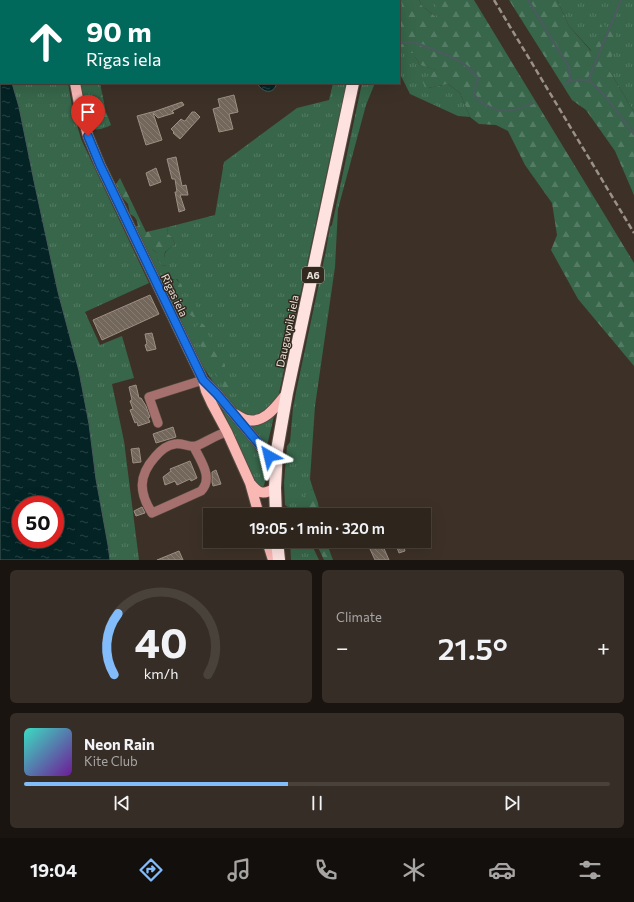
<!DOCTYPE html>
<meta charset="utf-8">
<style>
body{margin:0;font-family:Commissioner,sans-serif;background:#362d26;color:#f1f3f6;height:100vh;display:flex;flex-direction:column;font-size:15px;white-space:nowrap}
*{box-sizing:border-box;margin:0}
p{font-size:13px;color:#a7a5a4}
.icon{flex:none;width:22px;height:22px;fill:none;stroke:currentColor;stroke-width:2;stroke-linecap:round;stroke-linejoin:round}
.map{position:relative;height:560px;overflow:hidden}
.panel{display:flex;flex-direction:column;gap:10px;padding:10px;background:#191410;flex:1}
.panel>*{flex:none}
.guide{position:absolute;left:0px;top:0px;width:400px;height:84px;box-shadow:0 4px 16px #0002,0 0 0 1px #49423b;background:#00695c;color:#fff;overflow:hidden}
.speed{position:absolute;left:12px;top:496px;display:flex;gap:8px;font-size:20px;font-weight:700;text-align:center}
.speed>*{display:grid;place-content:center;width:52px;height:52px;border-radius:50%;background:#2e251d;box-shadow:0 4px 16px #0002,0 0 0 1px #49423b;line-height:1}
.speed .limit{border:6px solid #d22;background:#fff;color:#111}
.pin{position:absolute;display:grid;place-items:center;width:34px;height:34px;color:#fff;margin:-41px -17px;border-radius:50% 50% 50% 0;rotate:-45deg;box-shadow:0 0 4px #0007}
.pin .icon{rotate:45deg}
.me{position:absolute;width:44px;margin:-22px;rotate:323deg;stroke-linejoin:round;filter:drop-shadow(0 0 3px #0008)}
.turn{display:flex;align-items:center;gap:14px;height:84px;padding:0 20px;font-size:18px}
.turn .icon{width:52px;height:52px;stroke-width:2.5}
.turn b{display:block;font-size:28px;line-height:34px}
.big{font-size:30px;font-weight:600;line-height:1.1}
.panel .card{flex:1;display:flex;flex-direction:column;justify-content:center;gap:6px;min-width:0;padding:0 14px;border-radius:6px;background:#362d26}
.panel .dial{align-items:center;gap:0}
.dial svg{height:104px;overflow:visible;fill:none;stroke:#49423b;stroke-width:7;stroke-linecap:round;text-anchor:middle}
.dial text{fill:#f1f3f6;stroke:none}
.song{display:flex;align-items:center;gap:12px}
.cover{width:48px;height:48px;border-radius:6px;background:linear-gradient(135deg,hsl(170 70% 55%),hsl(280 70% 35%))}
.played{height:4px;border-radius:2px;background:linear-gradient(90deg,#82bcfa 45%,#49423b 45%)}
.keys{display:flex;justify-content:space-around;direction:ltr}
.heat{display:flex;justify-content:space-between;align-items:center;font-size:22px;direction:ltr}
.panel .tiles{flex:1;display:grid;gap:10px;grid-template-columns:1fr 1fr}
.card:last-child{grid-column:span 2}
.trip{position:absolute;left:203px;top:508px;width:228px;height:40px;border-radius:0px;background:#2e251d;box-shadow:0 4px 16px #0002,0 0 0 1px #49423b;font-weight:600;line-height:40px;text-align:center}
.tab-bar{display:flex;height:64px;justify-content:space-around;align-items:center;background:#120f0c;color:#a7a5a4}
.tab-bar .icon{width:28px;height:28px}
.tab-bar .active{color:#82bcfa}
.tab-bar b{font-size:18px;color:#f1f3f6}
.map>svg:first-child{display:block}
</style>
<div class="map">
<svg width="634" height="560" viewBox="0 0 634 560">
<defs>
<pattern id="grass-tufts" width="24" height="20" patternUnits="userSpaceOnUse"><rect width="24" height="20" fill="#37664a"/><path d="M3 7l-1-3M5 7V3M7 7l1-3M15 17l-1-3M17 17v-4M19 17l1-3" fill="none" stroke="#547c64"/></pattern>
<pattern id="forest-firs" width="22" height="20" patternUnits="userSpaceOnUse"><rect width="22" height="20" fill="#37664a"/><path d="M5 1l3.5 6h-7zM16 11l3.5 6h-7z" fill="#547c64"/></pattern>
<pattern id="water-ripples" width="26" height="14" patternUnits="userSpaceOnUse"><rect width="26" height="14" fill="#042325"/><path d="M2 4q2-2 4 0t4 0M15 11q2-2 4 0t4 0" fill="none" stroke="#294344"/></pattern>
<pattern id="building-back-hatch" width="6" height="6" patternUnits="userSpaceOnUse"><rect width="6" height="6" fill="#73665a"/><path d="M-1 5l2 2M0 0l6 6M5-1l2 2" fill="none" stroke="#877c71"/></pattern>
</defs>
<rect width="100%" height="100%" fill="#3d3127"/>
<!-- grass -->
<path fill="url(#grass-tufts)" d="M 0,0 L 59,0 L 59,1 L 1,1 L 1,44 L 0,41 Z
M 285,0 L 353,0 L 353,1 L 284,1 Z
M 368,0 L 401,0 L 402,9 L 399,11 L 399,1 L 368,1 Z
M 419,0 L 436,0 L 436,17 L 422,6 Z
M 557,0 L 634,0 L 634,112 L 609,70 L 569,26 Z
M 399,53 L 413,53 L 420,65 L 437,70 L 428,88 L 448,84 L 460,93 L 470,117 L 458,116 L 410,94 L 401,76 L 399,74 Z
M 12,83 L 68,83 L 72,106 L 81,139 L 149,283 L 85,312 L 100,345 L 122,336 L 134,378 L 112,384 L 124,441 L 139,560 L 110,560 L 108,545 L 96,479 L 89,424 L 79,371 L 58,292 L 34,181 L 19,107 Z
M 80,83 L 100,83 L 102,93 L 99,98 L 92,103 L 96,107 L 104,123 L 105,123 L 107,127 C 100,129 95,132 90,126 L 84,108 Z
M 333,83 L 347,83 L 329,162 L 278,398 L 259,417 L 240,414 L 218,389 L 197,358 L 168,297 L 176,300 C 181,291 185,290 177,279 C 172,281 167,277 162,275 L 159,278 L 145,247 L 146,249 L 152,249 L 157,253 L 157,259 L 161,265 L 166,266 C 162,253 165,252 175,244 L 172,237 L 167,233 L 168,227 L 215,215 L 224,162 L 297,108 L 329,100 Z
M 362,83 L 375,83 L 366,105 L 338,209 L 335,267 L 315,406 L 310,479 L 313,489 L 310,490 L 307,507 L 307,515 L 299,515 L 285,505 L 284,483 L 287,446 L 290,442 L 293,408 L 296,392 L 326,250 L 330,227 L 332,225 Z
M 222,406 L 262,454 C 264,462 268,480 263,487 L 259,487 L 253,479 L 241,450 L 221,407 Z
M 274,414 L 274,416 L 267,446 L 248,423 Z
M 290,541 L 310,541 L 319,560 L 291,560 Z"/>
<!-- forest -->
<path fill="url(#forest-firs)" d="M 134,0 L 239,0 L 239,1 L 136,1 Z
M 401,0 L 419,0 L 422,6 L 436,17 L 436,0 L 474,0 L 634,263 L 634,366 L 578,299 L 551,250 L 557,235 L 552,203 L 525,165 L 508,131 L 496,125 L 479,124 L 470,117 L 460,93 L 448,84 L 428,88 L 425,88 L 422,80 L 436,70 L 420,65 L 413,53 L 399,53 L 399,11 L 402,9 Z
M 509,0 L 557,0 L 569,26 L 591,51 L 601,23 L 616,35 L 609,70 L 634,112 L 634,195 L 615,151 L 586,110 L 572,100 Z
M 102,93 L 106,112 L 111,125 L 107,127 L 105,123 L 104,123 L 103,125 L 98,126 L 92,113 L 96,107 L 93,105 L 92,103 L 99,98 Z
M 120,178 L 146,232 L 168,227 L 167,233 L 172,237 L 175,244 L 165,252 L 164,257 L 168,260 L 166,266 L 161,265 L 157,259 L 157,253 L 152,249 L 146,249 L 135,227 L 138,226 C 137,220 136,217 130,214 L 128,204 L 121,196 L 116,184 Z
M 164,274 L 166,274 L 172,280 L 174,280 L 175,278 L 182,285 L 182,293 L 176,300 C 166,300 163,286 159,278 Z
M 188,298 L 196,301 C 195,306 196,307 200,311 L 201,317 L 194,319 L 192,316 L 190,315 L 187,318 L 180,315 L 181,311 L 180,309 L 180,305 L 179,302 L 181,299 Z
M 199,323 C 204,322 207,328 207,333 C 208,334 209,336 210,338 C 214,343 218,342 216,350 L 217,352 L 220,353 L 221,356 L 217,360 L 219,362 L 221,361 L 225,364 L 225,368 L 229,376 L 228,381 L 230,388 L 227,390 L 223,387 L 221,383 L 215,374 L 216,369 L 214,369 L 213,367 L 208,367 L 203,358 C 205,352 203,349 199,344 L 201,341 L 201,339 L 198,339 L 196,337 L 198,334 L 196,327 Z
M 313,489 L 318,503 L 320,515 L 307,515 L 307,507 L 303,498 L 310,490 Z
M 315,541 L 326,541 L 333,560 L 324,560 Z"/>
<!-- water -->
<path fill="url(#water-ripples)" stroke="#485c5b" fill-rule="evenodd" d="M 0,41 L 1,44 L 1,83 L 12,83 L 19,107 L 34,181 L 58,292 L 79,371 L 89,424 L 96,479 L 108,545 L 110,560 L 0,560 ZM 21,505 L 55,505 L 55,539 L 21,539 Z
M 257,83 L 277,83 C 273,96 262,92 257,83 Z"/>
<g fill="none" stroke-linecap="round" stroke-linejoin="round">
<!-- stream -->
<path stroke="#485c5b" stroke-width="2.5" d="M 152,0 L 153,1
M 174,0 L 175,1
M 187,0 L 189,1
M 528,0 L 569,67 L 570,76 L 569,82
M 162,1 L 166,0
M 179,1 L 182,0
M 399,43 C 403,43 407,42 411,42 C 417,43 423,46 429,48 C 444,54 460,59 472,71 C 484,82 473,83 474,93 C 475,98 480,101 484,104 C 501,115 517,111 533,103
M 588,81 L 590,76 L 621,0
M 564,84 C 572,80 579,78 588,81 C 601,86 624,122 634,134"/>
</g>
<!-- building -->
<path fill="url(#building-back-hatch)" stroke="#9d8f82" d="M 234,95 L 238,112 L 229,114 L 233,129 L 219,132 L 213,109 L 220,107 L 218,99 Z
M 182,102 L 184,105 L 172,111 L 174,113 L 158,118 L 153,113 L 162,140 L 146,145 L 137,116 L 152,112 L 153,112 Z
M 192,112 L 195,112 L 200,117 L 180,139 L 173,133 L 174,132 L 171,129 L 181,119 L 184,121 L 185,121 Z
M 176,157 L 182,186 L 186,185 L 188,195 L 180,195 L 185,210 L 179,212 L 175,192 L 177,192 L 175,179 L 172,179 L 167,159 Z
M 156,168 L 161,182 L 150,186 L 146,173 Z
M 150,295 L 159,314 L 102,340 L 93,320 Z
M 152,333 L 156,349 L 147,351 L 145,345 L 147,344 L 145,334 Z
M 136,385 L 139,398 L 141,398 L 146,406 L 150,417 L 148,418 L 150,422 L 138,426 L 137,422 L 135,423 L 130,410 L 133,409 L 130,401 L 132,400 L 129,387 Z
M 173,427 L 176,437 L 156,443 L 153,434 Z
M 139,448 L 141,462 L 133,463 L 131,449 Z
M 190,461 L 197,478 L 191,481 L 190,479 L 177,485 L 175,481 L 165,485 L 163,477 L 171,471 L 170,469 Z
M 216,470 L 221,484 L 213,486 L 212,482 L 212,472 Z
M 142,507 L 145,513 L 136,516 L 134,511 Z
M 378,542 L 379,545 L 382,544 L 389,560 L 375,560 L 370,549 L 372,548 L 371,546 Z
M 403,543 L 405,551 L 399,553 L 396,545 Z
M 179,551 L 183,560 L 157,560 Z"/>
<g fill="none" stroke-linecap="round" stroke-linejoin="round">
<!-- minor casing -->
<g stroke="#584d44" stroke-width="10">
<path id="minor" d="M 158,423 L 149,397 L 203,380
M 194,447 C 200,460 214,478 201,491 L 152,513 C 139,493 138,476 155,457 C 160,451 166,445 175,444 C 182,442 189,448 196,446 C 206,442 216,435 227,432"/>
</g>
<!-- major casing -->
<g stroke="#584d44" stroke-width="12">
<path id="major" d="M 67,0 L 67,1
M 75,83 L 79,104 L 88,136 L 100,165 L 203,380 L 206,391 L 212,404 L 227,432 L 250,483 L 259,515
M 204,381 L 217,394 L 259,444 L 275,468
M 235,414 C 239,416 243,419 247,420 C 265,424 277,405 287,393
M 250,483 C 258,493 263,496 275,488
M 267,541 L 273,560"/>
</g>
<!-- highway casing -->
<g stroke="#584d44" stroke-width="14">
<path id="highway" d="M 360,0 L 360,1
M 276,515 L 275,488 L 277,450 L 287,393 L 353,83
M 277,541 L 279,560"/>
</g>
<!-- minor -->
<use href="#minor" stroke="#a5706d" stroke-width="9"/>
<!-- major -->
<use href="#major" stroke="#fab8b5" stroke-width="10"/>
<!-- highway -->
<use href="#highway" stroke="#fde2e0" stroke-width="12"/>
<!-- rail -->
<path stroke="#9a9189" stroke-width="2.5" stroke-dasharray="6 3" stroke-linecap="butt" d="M 494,0 L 634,233"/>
</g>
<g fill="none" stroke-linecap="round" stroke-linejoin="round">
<!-- route casing -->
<g stroke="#114b97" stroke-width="10">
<path id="route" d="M 88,136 L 100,165 L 203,380 L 217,394 L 259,444 L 269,456"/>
</g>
<!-- route -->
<use href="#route" stroke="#1a73e8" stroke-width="7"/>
</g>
<g text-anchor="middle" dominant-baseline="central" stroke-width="3" stroke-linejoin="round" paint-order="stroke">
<!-- shield labels -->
<rect fill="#33281d" stroke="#b2aaa1" stroke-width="1" x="302" y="267" width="22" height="16" rx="3"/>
<g font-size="10" font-weight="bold" fill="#e8e1da">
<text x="313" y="275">A6</text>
</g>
<!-- street labels -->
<g font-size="11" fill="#e8e1da" stroke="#33281d">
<text transform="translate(175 295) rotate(64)">Rīgas iela</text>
<text transform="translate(287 331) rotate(-78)">Daugavpils iela</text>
</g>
</g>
</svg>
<div class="speed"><div class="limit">50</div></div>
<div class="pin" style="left:88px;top:136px;background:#d93025"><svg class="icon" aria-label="arrive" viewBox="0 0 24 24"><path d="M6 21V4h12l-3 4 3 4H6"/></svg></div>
<svg class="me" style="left:269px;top:456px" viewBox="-20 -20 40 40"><path d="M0-17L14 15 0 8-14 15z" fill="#1a73e8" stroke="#fff" stroke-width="4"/></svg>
<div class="trip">19:05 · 1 min · 320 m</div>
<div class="guide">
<div class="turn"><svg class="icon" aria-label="ahead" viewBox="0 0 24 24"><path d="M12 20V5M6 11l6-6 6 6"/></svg><div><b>90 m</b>Rīgas iela</div></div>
</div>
</div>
<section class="panel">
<div class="tiles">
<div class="card dial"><svg viewBox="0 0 100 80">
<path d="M14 69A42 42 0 1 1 86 69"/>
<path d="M14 69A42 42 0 0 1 17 22" stroke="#82bcfa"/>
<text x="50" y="56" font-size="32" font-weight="700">40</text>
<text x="50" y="72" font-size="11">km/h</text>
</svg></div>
<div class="card"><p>Climate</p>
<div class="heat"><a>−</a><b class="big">21.5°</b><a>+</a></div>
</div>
<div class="card">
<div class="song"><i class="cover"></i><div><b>Neon Rain</b><p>Kite Club</p></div></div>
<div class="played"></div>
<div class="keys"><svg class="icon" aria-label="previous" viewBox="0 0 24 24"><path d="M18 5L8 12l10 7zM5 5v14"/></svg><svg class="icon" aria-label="pause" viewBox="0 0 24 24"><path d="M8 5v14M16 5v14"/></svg><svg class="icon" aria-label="next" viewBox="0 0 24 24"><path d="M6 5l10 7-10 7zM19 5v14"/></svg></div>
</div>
</div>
</section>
<nav class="tab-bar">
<b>19:04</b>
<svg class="icon active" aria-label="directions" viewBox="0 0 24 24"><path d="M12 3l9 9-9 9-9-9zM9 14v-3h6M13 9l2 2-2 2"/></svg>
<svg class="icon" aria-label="music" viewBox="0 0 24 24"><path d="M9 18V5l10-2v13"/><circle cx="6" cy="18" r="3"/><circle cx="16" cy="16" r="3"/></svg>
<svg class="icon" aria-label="phone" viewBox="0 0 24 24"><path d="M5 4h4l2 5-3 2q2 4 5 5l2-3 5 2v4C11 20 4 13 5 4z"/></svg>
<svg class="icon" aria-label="climate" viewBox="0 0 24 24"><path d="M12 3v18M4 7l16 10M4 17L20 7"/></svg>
<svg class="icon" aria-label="car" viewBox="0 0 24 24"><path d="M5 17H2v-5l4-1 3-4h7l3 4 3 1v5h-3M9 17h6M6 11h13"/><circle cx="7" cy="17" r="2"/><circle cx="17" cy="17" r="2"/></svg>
<svg class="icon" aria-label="filters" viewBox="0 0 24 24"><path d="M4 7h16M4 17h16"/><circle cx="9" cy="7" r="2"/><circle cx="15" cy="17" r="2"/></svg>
</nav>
